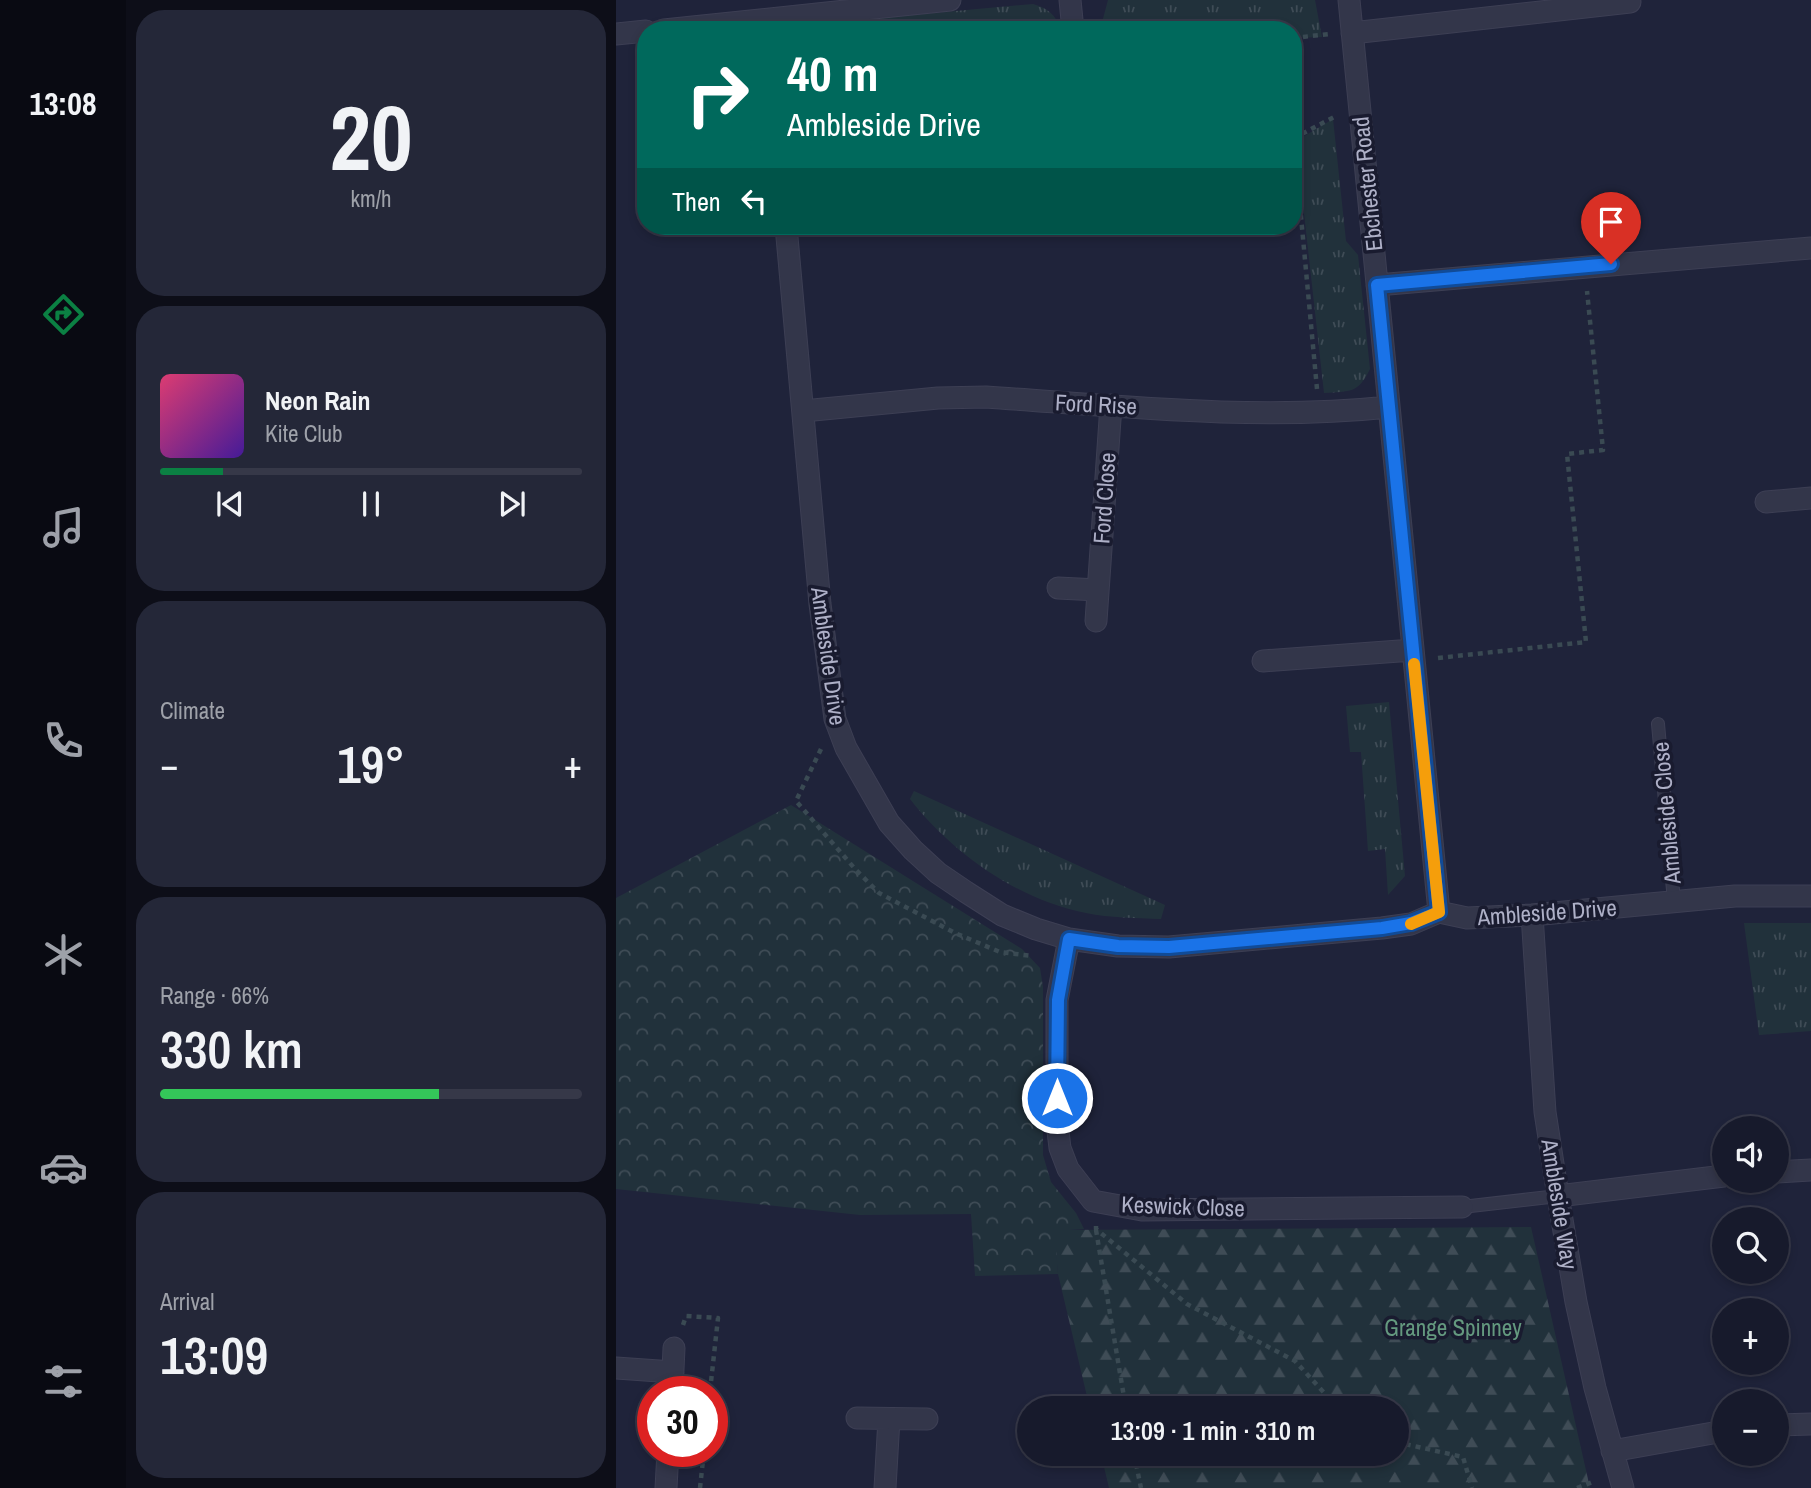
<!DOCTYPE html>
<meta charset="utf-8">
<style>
body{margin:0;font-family:"Archivo Narrow",sans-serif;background:#242738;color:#f1f3f6;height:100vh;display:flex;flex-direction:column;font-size:26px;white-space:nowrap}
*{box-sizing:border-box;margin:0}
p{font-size:23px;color:#9ea1a9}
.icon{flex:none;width:38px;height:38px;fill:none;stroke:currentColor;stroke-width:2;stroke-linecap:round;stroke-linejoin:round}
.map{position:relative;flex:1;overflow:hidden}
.sheet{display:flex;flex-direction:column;gap:10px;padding:10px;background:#0d0e18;width:490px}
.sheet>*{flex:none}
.top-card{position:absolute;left:21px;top:21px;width:665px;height:214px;border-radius:28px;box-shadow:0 4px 10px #0003,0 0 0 2px #363848;background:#00695c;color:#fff;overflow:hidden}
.tools{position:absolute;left:1096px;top:1116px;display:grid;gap:14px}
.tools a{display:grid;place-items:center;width:77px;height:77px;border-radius:50%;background:#171a2c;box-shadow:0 4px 10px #0003,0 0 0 2px #363848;font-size:35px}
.speed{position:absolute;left:21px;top:1376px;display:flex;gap:14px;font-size:35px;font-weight:700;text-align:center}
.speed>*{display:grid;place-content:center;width:91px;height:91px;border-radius:50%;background:#171a2c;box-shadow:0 4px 10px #0003,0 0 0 2px #363848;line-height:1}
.speed .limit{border:10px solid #d22;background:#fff;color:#111}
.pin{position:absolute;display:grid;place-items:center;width:60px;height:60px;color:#fff;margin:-72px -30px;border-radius:50% 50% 50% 0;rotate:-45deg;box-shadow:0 0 7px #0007}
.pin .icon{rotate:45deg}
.me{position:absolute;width:77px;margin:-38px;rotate:0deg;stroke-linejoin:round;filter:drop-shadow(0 0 5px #0008)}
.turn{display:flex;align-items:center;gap:24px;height:147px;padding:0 35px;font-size:32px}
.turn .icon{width:91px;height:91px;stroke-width:2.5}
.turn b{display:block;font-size:49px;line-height:60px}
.then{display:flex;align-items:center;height:66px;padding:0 35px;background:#0003;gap:14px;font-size:26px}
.big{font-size:52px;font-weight:600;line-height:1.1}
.sheet .tile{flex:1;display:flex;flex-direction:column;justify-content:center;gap:10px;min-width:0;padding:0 24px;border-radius:28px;background:#242738}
.sheet .dial{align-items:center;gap:0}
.dial b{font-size:91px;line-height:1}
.song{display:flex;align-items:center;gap:21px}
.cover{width:84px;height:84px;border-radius:10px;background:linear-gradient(135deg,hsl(340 70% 55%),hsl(260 70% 35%))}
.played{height:7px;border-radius:4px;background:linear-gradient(90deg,#0b8043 15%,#363848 15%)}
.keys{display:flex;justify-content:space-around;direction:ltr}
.heat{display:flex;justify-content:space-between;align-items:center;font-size:38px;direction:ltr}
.charge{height:10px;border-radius:5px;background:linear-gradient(90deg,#34c759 66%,#363848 0)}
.trip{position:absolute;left:401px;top:1396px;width:392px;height:70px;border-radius:35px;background:#171a2c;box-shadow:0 4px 10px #0003,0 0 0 2px #363848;font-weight:600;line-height:70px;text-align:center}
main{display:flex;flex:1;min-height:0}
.menu{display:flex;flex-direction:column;width:126px;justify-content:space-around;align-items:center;background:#090a12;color:#9ea1a9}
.menu .icon{width:49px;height:49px}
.menu .on{color:#0b8043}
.menu b{font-size:32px;color:#f1f3f6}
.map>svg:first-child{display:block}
</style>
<main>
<nav class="menu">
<b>13:08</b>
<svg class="icon on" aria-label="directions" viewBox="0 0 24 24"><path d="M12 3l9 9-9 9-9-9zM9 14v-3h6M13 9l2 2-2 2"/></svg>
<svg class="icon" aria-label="music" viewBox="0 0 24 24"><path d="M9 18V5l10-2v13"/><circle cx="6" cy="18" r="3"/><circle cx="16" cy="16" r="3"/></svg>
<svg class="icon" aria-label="phone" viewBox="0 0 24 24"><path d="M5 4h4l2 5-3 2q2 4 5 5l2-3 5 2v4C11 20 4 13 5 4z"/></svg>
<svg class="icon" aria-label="climate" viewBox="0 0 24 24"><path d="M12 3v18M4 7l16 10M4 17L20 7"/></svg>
<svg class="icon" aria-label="car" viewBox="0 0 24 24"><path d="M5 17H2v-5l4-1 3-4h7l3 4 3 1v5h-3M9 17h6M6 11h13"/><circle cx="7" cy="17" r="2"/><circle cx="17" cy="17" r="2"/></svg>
<svg class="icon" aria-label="filters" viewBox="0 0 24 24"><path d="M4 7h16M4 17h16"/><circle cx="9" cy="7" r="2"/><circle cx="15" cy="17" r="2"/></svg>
</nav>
<section class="sheet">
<div class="tile dial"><b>20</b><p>km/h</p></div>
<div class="tile">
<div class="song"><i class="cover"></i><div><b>Neon Rain</b><p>Kite Club</p></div></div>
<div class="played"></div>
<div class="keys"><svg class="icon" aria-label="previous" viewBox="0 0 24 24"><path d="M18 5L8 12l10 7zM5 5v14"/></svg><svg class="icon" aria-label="pause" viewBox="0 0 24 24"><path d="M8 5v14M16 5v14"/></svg><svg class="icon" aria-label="next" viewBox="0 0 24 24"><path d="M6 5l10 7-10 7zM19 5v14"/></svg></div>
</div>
<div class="tile"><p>Climate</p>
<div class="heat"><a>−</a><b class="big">19°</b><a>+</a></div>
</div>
<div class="tile"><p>Range · 66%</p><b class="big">330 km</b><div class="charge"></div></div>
<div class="tile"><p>Arrival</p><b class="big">13:09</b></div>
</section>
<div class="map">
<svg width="1195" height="1488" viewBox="0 0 1195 1488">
<defs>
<pattern id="grass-tufts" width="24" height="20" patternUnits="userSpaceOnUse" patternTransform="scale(1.75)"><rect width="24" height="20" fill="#21313b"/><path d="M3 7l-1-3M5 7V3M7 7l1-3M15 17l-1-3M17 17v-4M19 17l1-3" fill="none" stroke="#3f4c56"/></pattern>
<pattern id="forest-firs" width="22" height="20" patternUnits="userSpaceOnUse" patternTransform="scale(1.75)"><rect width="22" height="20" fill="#21313b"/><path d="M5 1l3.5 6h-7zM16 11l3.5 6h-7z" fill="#3f4c56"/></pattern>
<pattern id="park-crowns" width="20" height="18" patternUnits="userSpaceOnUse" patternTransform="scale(1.75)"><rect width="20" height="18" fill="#21313b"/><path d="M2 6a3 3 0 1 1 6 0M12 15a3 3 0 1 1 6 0" fill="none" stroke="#3f4c56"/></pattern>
</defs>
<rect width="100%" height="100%" fill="#1f233a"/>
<!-- grass -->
<path fill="url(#grass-tufts)" d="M 492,0 L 699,0 L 706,37 L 677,38 L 677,30 L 484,30 Z
M 417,4 C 432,8 440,15 445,30 L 187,30 L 198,24 Z
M 24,43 L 30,43 L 30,73 L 22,72 Z
M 717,119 L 730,241 L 742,255 L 754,369 C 742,394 734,391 708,393 L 680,141 Z
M 773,702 L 789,876 L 772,895 L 769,849 L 752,851 L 745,752 L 734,752 L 730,706 Z
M 298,791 L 549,905 L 545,919 C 520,918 495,918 470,913 C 402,900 336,853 294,799 Z
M 1128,923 L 1195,923 L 1195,1031 L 1143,1035 Z"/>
<!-- forest -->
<path fill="url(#forest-firs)" d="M 915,1227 L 974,1488 L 493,1488 L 485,1454 L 780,1454 L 780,1409 L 474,1409 L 442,1274 L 438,1230 Z"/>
<!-- park -->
<path fill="url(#park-crowns)" d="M 175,805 L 406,949 L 424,968 L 427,987 L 427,1155 L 435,1182 L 460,1213 L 468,1229 L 439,1231 L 442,1274 L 359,1276 L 355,1214 L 244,1215 L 0,1189 L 0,898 Z"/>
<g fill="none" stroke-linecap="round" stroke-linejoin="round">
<!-- service casing -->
<g stroke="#3d3f54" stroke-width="14">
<path id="service" d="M 1042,724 L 1058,901
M 846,1207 L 942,1196"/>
</g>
<!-- minor casing -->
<g stroke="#3d3f54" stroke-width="23">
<path id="minor" d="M 454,0 L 457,30
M 733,0 L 823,912
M 48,30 L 334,0
M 736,33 L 1014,2
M 0,34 L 30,31
M 170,226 L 204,604 L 219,719 L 230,748 L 273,823 L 297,850 L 322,873 L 350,892 L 386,915 L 420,929 L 453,939 L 502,946 L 553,947 L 766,928 L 795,924 L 823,912 L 851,918 L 916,915 L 1119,896 L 1195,896
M 761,285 L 1195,248
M 187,411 L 322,398 L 370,397 C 503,406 640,421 773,407
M 1150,502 L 1195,498
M 442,588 L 482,590
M 480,621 L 495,405
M 647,661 L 797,650
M 916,915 L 929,1112 L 942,1196 L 960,1302 L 979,1388 L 1007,1488
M 453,939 L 441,1000 L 441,1123 L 444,1148 L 452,1169 L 477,1201 L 526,1210 L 846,1207
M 1160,1172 L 1195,1170
M 942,1196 L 1108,1176
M 0,1368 L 57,1372
M 56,1391 L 58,1348
M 241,1418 L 311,1419
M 1160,1425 L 1195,1424
M 996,1451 L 1108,1431
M 50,1488 L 52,1451
M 269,1488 L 273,1419"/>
</g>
<!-- path -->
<path stroke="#3a4a53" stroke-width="4.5" stroke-dasharray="5 5" stroke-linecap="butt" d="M 677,38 L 714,34
M 701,389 L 680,163 L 680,137 L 720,116
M 822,658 L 970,642 L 951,454 L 987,450 L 971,291
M 205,749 L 180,801 L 240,870 L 263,893 L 339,933 L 384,952 L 416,956
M 480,1226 L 480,1229 L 571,1304 L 679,1361 L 723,1409
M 480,1230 L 510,1409
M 67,1325 L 70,1316 L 102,1318 L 94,1391
M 780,1442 L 847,1457 L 856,1488
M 518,1454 L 525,1488
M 84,1488 L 88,1451
M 961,1488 L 979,1481"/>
<!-- service -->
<use href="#service" stroke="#33364a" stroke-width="12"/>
<!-- minor -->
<use href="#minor" stroke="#33364a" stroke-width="21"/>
</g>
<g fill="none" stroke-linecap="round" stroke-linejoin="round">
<!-- route casing -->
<g stroke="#114b97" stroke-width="18">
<path id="route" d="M 441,1098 L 442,1000 L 453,939 L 502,946 L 553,947 L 766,928 L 795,923 L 823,912 L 761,285 L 995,264"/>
</g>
<!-- route -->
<use href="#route" stroke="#1a73e8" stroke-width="12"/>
<!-- slow -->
<path stroke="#f59e0b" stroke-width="12" d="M 795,924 L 823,912 L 798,664"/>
</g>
<g text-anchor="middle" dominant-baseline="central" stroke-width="7" stroke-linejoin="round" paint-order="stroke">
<!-- street labels -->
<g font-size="23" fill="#aeb0c7" stroke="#191b2f">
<text transform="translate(751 184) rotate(-96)">Ebchester Road</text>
<text transform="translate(480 404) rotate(3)">Ford Rise</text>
<text transform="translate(488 498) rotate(-86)">Ford Close</text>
<text transform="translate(213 656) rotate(82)">Ambleside Drive</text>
<text transform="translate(1050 813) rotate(-95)">Ambleside Close</text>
<text transform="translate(931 912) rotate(-4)">Ambleside Drive</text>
<text transform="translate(944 1204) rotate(81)">Ambleside Way</text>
<text transform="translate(567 1206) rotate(2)">Keswick Close</text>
</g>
<!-- park labels -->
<g font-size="23" fill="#64997f" stroke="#191b2f">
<text x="837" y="1327">Grange Spinney</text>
</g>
</g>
</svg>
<div class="tools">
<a><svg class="icon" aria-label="sound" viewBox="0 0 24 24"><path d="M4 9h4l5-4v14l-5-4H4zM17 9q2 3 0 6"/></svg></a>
<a><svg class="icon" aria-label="search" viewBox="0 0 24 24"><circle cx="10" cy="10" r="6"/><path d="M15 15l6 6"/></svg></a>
<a>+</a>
<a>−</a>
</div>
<div class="speed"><div class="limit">30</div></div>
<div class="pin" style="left:995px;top:264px;background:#d93025"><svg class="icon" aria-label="arrive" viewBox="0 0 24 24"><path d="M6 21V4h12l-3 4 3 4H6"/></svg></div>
<svg class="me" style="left:441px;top:1098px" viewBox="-20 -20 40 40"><circle r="17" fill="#1a73e8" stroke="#fff" stroke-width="3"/><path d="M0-11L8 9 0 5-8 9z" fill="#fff"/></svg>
<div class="trip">13:09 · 1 min · 310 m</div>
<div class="top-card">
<div class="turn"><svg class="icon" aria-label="right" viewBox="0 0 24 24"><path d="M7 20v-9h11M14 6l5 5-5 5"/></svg><div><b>40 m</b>Ambleside Drive</div></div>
<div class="then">Then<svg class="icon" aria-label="left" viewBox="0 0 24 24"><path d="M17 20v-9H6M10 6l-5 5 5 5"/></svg></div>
</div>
</div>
</main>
